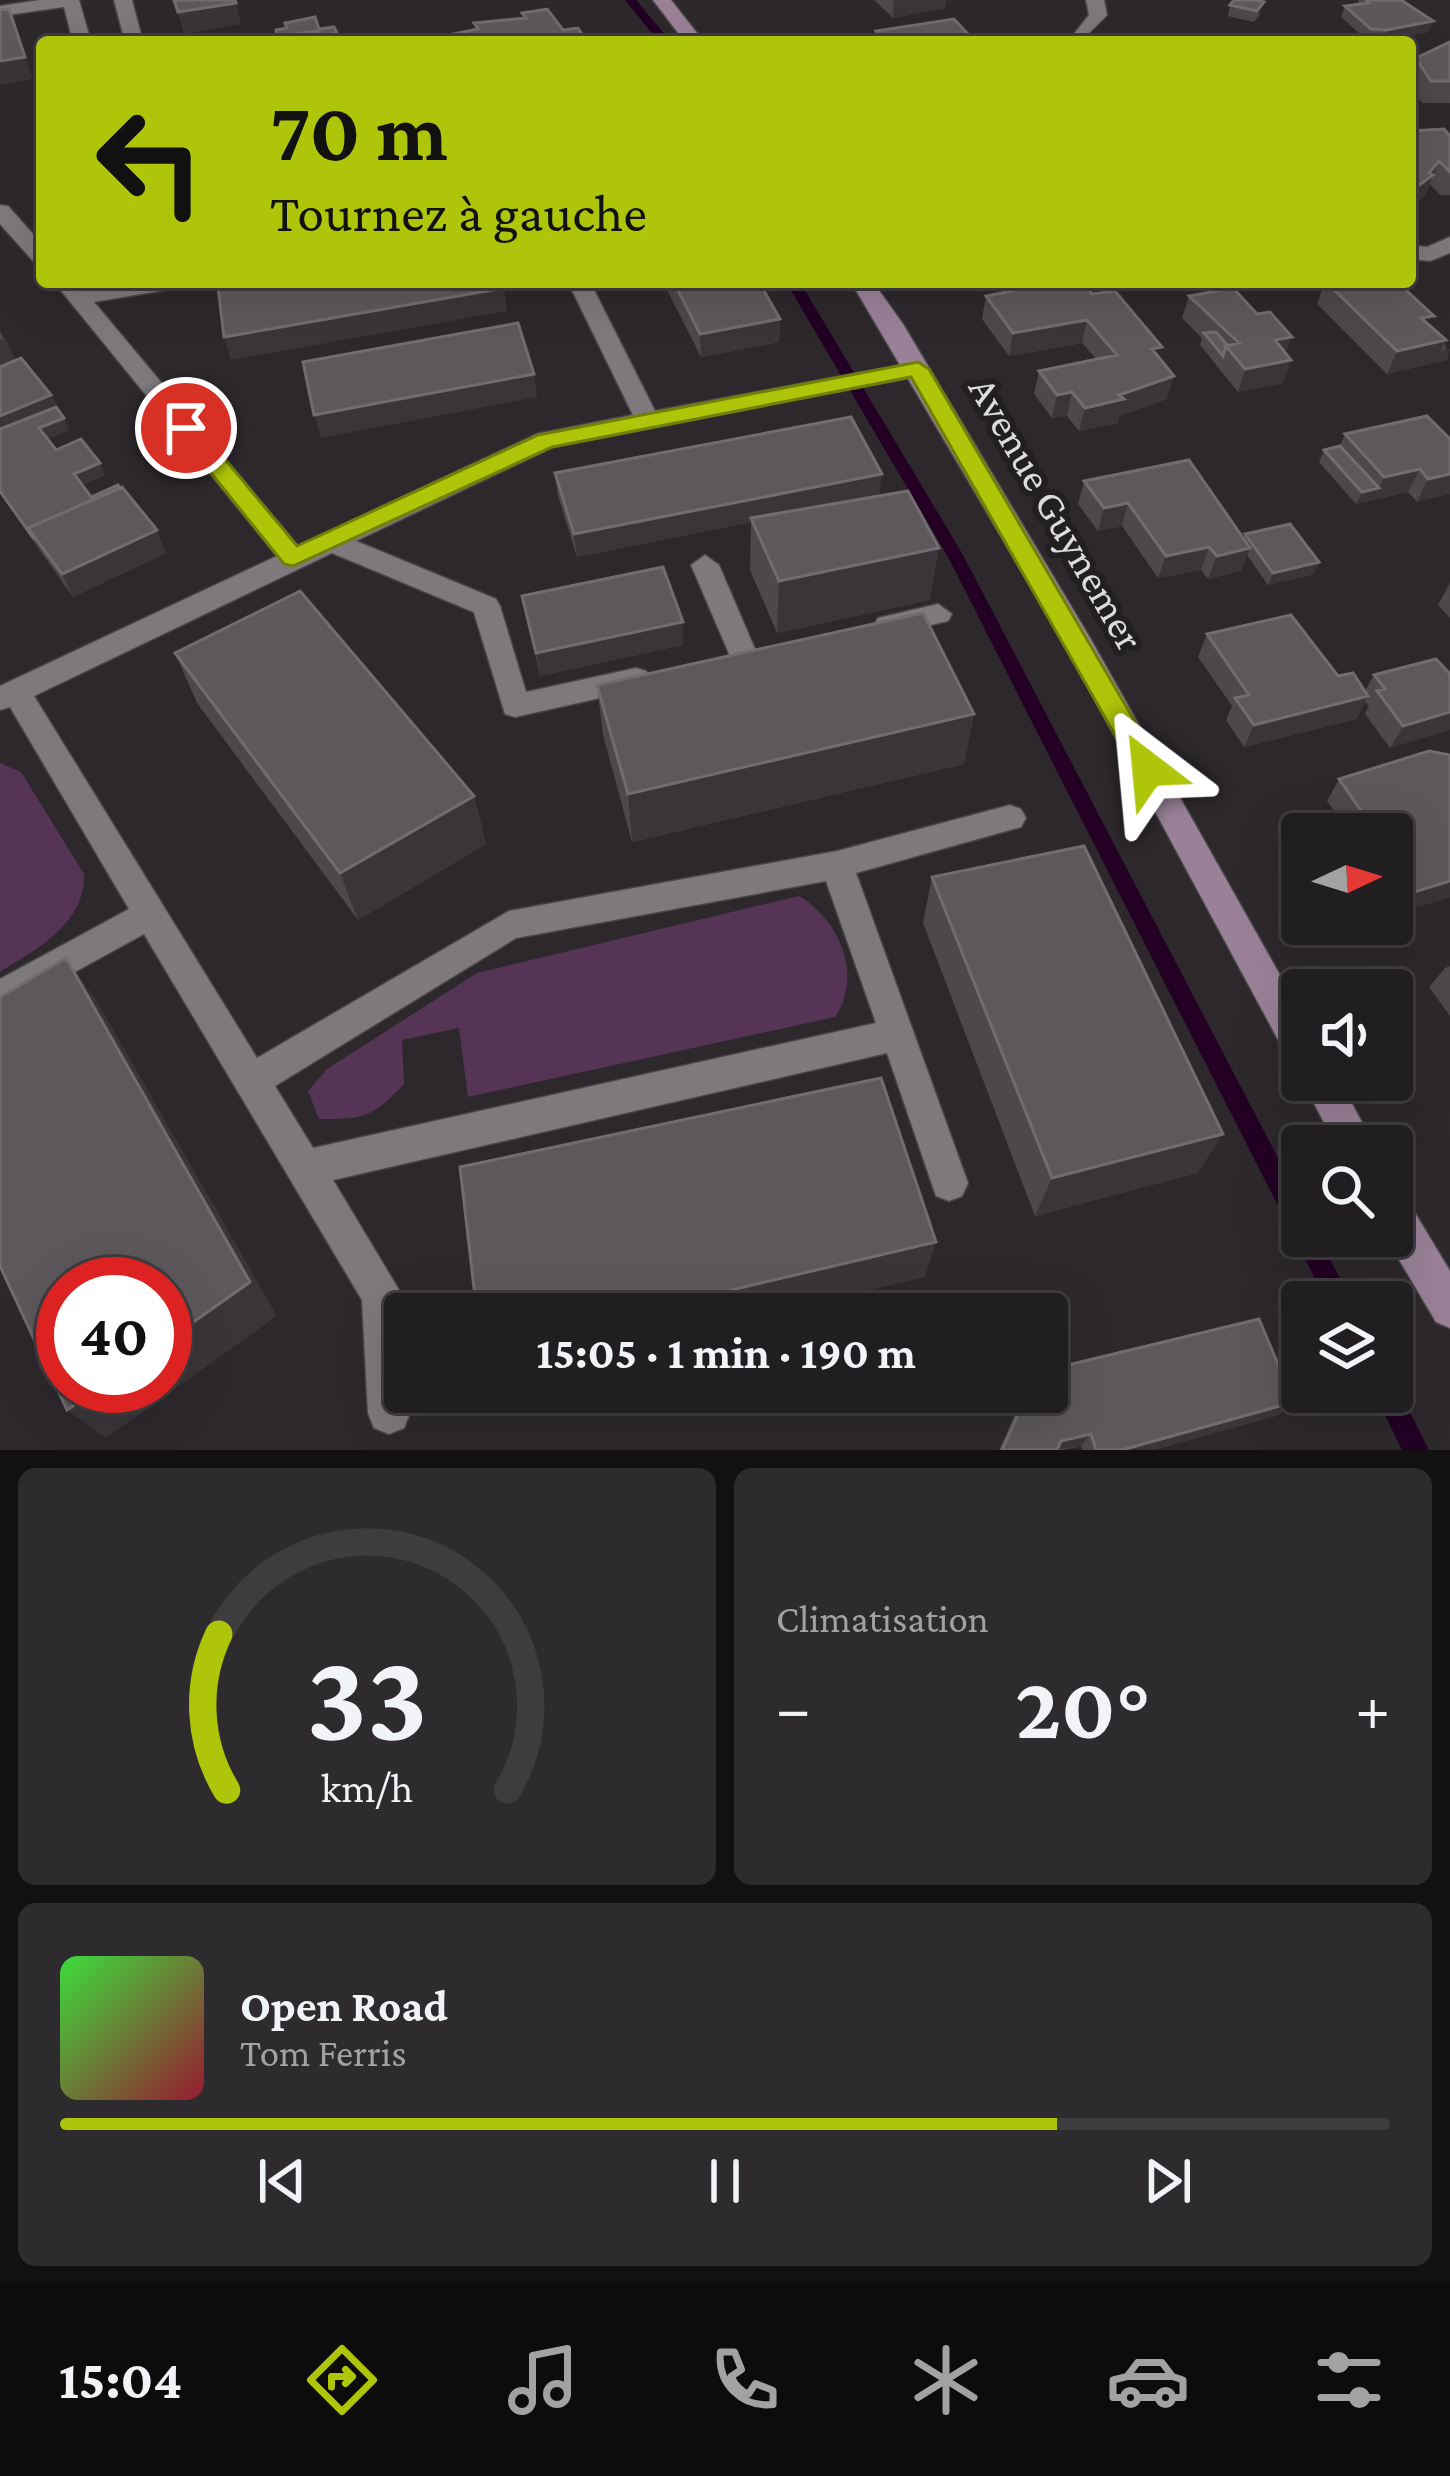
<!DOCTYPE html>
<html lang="fr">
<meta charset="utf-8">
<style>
body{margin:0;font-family:"Crimson Pro",serif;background:#2d2b2e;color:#f1f3f6;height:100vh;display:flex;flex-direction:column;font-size:45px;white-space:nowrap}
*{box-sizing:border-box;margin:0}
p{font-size:39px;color:#a2a2a5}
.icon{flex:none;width:66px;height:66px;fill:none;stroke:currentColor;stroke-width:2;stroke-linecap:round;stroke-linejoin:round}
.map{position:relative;height:1450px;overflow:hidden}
.side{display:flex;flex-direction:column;gap:18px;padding:18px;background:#121012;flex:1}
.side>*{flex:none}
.hud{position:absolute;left:36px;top:36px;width:1380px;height:252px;border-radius:12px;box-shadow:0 12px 48px #0002,0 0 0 3px #3e3c3f;background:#aec509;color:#111;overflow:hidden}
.needle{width:78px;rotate:86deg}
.tools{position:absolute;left:1281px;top:813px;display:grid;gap:24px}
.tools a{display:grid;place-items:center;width:132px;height:132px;border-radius:12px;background:#211e21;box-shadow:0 12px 48px #0002,0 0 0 3px #3e3c3f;font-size:60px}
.speed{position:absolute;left:36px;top:1257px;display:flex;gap:24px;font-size:60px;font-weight:700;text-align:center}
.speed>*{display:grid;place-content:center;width:156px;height:156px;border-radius:50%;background:#211e21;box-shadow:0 12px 48px #0002,0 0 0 3px #3e3c3f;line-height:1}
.speed .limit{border:18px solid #d22;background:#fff;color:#111}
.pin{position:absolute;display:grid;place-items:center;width:102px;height:102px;color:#fff;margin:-51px;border:6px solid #fff;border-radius:50%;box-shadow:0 3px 12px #0007}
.me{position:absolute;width:132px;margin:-66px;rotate:331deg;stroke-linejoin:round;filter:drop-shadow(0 0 9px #0008)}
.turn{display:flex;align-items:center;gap:42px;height:252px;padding:0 36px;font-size:54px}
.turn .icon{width:156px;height:156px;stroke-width:2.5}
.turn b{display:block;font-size:84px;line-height:102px}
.big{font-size:90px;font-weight:700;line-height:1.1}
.side .widget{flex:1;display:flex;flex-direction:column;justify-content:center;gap:18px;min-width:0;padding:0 42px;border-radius:18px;background:#2d2b2e}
.side .dial{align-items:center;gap:0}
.dial svg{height:312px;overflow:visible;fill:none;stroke:#3e3c3f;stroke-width:7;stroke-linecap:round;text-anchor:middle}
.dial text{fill:#f1f3f6;stroke:none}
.song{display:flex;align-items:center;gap:36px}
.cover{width:144px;height:144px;border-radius:18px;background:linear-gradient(135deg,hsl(120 70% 55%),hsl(350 70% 35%))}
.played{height:12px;border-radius:6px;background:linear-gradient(90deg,#aec509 75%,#3e3c3f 75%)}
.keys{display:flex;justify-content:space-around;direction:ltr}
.heat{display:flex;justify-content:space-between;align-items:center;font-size:66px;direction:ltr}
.side .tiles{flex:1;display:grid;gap:18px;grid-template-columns:1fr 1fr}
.widget:last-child{grid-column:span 2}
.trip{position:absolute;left:384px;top:1293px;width:684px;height:120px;border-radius:12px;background:#211e21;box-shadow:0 12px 48px #0002,0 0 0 3px #3e3c3f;font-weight:700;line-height:120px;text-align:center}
.dock{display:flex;height:192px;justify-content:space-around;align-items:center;background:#0d0c0d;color:#a2a2a5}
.dock .icon{width:84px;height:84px}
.dock .on{color:#aec509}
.dock b{font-size:54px;color:#f1f3f6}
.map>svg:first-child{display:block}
</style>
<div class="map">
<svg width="1450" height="1450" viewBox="0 0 1450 1450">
<rect width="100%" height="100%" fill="#2c282c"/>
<!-- green -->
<path fill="#563455" d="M 0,763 L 21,772 L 84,874 C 86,923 36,950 0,972 Z
M 799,896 C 840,920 863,976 835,1017 L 468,1097 L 459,1028 L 402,1040 L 404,1084 C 372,1118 365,1119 319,1119 L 308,1091 L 327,1069 L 477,973 Z"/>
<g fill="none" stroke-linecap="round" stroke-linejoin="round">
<!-- stream -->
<path fill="#230024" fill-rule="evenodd" d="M 625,0 L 636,0 L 671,42 L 659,42 Z
M 786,282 L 800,282 L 963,555 L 1302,1204 L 1302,1236 L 1318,1236 L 1352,1302 L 1327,1302 L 947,555 Z
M 1392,1382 L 1395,1383 L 1429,1450 L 1402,1450 L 1374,1392 L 1392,1392 Z"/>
<!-- lane casing -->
<g stroke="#484648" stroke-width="3">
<path id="lane" d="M 705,555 L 719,565 L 758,656 L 754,664 L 744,667 L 730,656 L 691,565 Z
M 486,596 L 500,606 L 526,692 L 636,668 L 646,671 L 651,679 L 646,687 L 636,690 L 515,717 L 505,714 L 472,606 Z
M 938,604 L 952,614 L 948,621 L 888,635 L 874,625 L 878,618 Z"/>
</g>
<!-- street casing -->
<g stroke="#484648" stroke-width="3">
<path id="street" d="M 40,0 L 79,0 L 91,42 L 73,42 L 64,7 L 0,16 L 0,6 Z
M 114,0 L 132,0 L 143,42 L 125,42 Z
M 1086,0 L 1104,0 L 1107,15 L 1083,39 L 1074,34 L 1089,15 Z
M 0,205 L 8,206 L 42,244 L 42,264 L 34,262 L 0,224 Z
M 1450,237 L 1450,253 L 1430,261 L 1410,259 L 1410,245 L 1427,247 Z
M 54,282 L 77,282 L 84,290 L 132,282 L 182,282 L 171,289 L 94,302 L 298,546 L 537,434 L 633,415 L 568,282 L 590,282 L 655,411 L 918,362 L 926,364 L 930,369 L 918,376 L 553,447 L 356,541 L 496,599 L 500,606 L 496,613 L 476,613 L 332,553 L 34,696 L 257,1058 L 509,911 L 837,851 L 1010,805 L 1021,809 L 1026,818 L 1021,827 L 856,873 L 968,1183 L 962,1196 L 949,1201 L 936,1196 L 887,1053 L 333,1180 L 402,1295 L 410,1413 L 404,1428 L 389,1434 L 374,1428 L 368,1413 L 362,1300 L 144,934 L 0,1013 L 0,979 L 129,909 L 10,707 L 0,710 L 0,686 L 277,556 ZM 826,881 L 876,1023 L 313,1148 L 275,1086 L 516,938 Z"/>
</g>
<!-- secondary casing -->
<g stroke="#484648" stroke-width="3">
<path id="secondary" d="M 653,0 L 671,0 L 704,42 L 685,42 Z
M 851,282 L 873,282 L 903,324 L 1090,638 L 1302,1014 L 1302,1064 L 1289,1060 L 1068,650 Z
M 1302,1080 L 1339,1080 L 1375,1146 L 1336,1146 Z
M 1392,1192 L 1406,1198 L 1450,1271 L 1450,1328 L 1436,1322 L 1385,1236 L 1392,1236 Z"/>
</g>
<!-- lane -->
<use href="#lane" fill="#7d797c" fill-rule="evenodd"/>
<!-- street -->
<use href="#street" fill="#7d797c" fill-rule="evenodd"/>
<!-- secondary -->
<use href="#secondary" fill="#9a8198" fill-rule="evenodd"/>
</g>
<!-- wall -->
<path fill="#4c484c" d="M 874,0 L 946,0 L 945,8 L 893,18 Z
M 1359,0 L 1401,0 L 1433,21 L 1428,32 L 1383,41 L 1367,40 L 1341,17 L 1345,6 L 1357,4 Z
M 1230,5 L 1261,13 L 1254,22 L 1228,16 Z
M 1450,42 L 1450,103 L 1422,103 L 1410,83 L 1410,74 L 1416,58 Z
M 1410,131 L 1450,136 L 1450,195 L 1440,195 L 1430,184 L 1424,197 L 1410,207 Z
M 663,282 L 759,282 L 780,319 L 779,342 L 701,357 Z
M 1325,282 L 1429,325 L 1445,342 L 1447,360 L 1387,374 L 1317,304 Z
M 1092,294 L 1159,358 L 1167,399 L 1119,416 L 1118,423 L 1079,431 L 1067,416 L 1052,418 L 1034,394 L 1039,371 L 1096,359 L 1082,343 L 1009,356 L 982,319 L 986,296 Z
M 1189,296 L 1286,353 L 1283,383 L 1238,392 L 1200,345 L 1202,338 L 1182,318 Z
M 0,331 L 16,361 L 51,395 L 69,430 L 47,439 L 56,450 L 100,463 L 105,475 L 82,485 L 91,497 L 166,553 L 73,597 L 0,494 Z
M 1345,434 L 1450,439 L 1417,502 L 1408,492 L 1356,504 L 1319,462 L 1324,450 L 1340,446 Z
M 555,473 L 880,496 L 930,600 L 777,633 L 750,570 L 751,522 L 577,557 L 558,496 Z
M 1084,481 L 1243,538 L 1245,534 L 1319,562 L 1314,574 L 1268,585 L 1247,555 L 1241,571 L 1208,579 L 1201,570 L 1158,578 L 1122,526 L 1098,531 L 1078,504 Z
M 1450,583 L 1450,618 L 1438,605 Z
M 522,596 L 683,622 L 683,645 L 540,676 Z
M 1207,634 L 1338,676 L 1365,691 L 1374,675 L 1450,674 L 1390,748 L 1365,714 L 1369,706 L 1365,702 L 1356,719 L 1244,747 L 1226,720 L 1232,706 L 1198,657 Z
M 175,653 L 474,796 L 486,844 L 358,920 L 197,703 Z
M 597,685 L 974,714 L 964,764 L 632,842 L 603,735 Z
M 1450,755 L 1450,897 L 1392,915 L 1392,834 L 1350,834 L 1327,801 L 1339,779 Z
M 932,877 L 1223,1134 L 1197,1173 L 1035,1216 L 923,923 Z
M 1450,966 L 1450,1016 L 1429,987 L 1445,968 Z
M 1025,1392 L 1047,1392 L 1279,1415 L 1153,1450 L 1082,1450 L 1081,1446 L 1063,1450 L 999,1450 Z"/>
<!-- shaded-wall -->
<path fill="#393539" d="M 894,0 L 946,0 L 945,8 L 893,18 Z
M 236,3 L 241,24 L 184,34 L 178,12 Z
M 9,9 L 33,79 L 0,85 L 0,61 Z
M 1433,21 L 1428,32 L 1383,41 L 1387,30 Z
M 319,31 L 322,42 L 279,42 L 277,36 Z
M 337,33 L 339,42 L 322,42 L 321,36 Z
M 968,34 L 967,42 L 924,42 Z
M 1439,161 L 1424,197 L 1410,207 L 1410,200 L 1415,188 Z
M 504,288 L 507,311 L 231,360 L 224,337 Z
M 780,319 L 779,342 L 701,357 L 700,334 Z
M 1087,320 L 1082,343 L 1009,356 L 1013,333 Z
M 1292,337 L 1283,360 L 1275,340 Z
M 5,338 L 16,361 L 0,367 L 0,340 Z
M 1446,340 L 1435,363 L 1387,374 L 1397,351 Z
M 1450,349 L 1447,360 L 1435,363 L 1441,351 Z
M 1291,360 L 1283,383 L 1238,392 L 1245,369 Z
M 534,374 L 537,397 L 321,438 L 314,415 Z
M 1174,376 L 1167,399 L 1119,416 L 1118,423 L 1079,431 L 1085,408 Z
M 1072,392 L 1067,416 L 1052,418 L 1057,395 Z
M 51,395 L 61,418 L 0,444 L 0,416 Z
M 64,418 L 69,430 L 44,440 L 39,428 Z
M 100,463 L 105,475 L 79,486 L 74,474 Z
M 1420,469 L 1408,492 L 1373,500 L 1384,477 Z
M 882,474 L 879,497 L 751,518 L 751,522 L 577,557 L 574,534 Z
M 1450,474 L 1450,494 L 1417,502 L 1428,479 Z
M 1379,488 L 1373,500 L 1356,504 L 1362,492 Z
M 1128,503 L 1122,526 L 1098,531 L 1104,508 Z
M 157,530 L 166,553 L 73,597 L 62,574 Z
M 1209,547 L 1201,570 L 1158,578 L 1166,556 Z
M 939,548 L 930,600 L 777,633 L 779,581 Z
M 1250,548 L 1241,571 L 1208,579 L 1217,556 Z
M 1319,562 L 1314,574 L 1268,585 L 1273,573 Z
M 683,622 L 683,645 L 540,676 L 536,653 Z
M 1368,696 L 1356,719 L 1244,747 L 1254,725 Z
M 1450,712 L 1450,730 L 1390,748 L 1403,726 Z
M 974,714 L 964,764 L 632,842 L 628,794 Z
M 474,796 L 486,844 L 358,920 L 340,873 Z
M 1450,881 L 1450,897 L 1392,915 L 1392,899 Z
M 66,958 L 98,1003 L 277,1316 L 106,1438 L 67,1410 L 102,1386 L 165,1386 L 165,1342 Z
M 1223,1134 L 1197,1173 L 1035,1216 L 1052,1178 Z
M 936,1242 L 925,1277 L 769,1314 L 629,1314 Z
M 1294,1402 L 1279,1415 L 1153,1450 L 1122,1450 Z
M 1091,1434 L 1081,1446 L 1054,1450 L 1061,1441 Z"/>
<!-- building -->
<path fill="#5c585c" stroke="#706c70" stroke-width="3" d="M 174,0 L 235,0 L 236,3 L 178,12 Z
M 1234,0 L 1256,0 L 1264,2 L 1257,11 L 1230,5 Z
M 1366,0 L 1401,0 L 1433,21 L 1387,30 L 1371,29 L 1345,6 L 1369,3 Z
M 9,9 L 25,57 L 0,61 L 0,10 Z
M 547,9 L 563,30 L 578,28 L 587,42 L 446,42 L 443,36 L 478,29 L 474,23 L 526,18 L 522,13 Z
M 315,17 L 319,29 L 334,27 L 337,33 L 321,36 L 319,31 L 277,36 L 276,30 L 287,28 L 285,23 Z
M 954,19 L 968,34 L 924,42 L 885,42 L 876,31 Z
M 1450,42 L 1450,81 L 1431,81 L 1416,58 Z
M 1444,129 L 1450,136 L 1450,172 L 1439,161 L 1429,173 L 1433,175 L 1415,188 L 1410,186 L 1410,131 Z
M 250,282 L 502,282 L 504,288 L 224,337 L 218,287 Z
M 674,282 L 759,282 L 780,319 L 700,334 Z
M 1059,282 L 1082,282 L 1092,294 L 1115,291 L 1162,347 L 1152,349 L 1174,376 L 1119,395 L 1124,399 L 1085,408 L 1072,392 L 1057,395 L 1039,371 L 1117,355 L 1087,320 L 1013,333 L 986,296 Z
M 1326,282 L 1397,282 L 1434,316 L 1421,318 L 1446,340 L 1397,351 Z
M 1233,288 L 1257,314 L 1270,312 L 1292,337 L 1275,340 L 1291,360 L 1245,369 L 1226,346 L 1239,343 L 1189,296 Z
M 518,323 L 534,374 L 314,415 L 303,362 Z
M 1216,332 L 1228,346 L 1226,346 L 1223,356 L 1204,333 Z
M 21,358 L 51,395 L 0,416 L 0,367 Z
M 56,407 L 64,418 L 39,428 L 56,450 L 81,439 L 100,463 L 74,474 L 91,497 L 118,485 L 120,488 L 28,528 L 34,539 L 0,491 L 0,429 Z
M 1427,416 L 1450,439 L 1450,474 L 1428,479 L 1420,469 L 1384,477 L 1345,434 Z
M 851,417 L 882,474 L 574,534 L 555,473 Z
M 1340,446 L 1379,488 L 1362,492 L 1324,450 Z
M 1189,460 L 1250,548 L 1217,556 L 1209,547 L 1166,556 L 1128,503 L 1104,508 L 1084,481 Z
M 122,487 L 157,530 L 62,574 L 28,528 Z
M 908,491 L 939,548 L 779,581 L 751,518 Z
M 1290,524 L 1319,562 L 1273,573 L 1245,534 Z
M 663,567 L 683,622 L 536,653 L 522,596 Z
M 300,591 L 474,796 L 340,873 L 175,653 Z
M 923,613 L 974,714 L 628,794 L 597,685 Z
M 1291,615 L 1338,676 L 1353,673 L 1368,696 L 1254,725 L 1235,698 L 1249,695 L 1207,634 Z
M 1436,659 L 1450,674 L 1450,712 L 1403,726 L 1377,691 L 1385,689 L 1374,675 Z
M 1429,751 L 1450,755 L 1450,881 L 1392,899 L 1392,834 L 1353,834 L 1373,828 L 1339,779 Z
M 1084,846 L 1223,1134 L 1052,1178 L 932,877 Z
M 66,958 L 250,1282 L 165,1342 L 165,1284 L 63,1284 L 63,1386 L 102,1386 L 67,1410 L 0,1266 L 0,997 Z
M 881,1078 L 936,1242 L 629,1314 L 477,1314 L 460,1167 Z
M 1259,1319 L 1294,1402 L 1122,1450 L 1096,1450 L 1091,1434 L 1061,1441 L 1057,1450 L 1002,1450 L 1028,1392 L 1047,1392 L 1047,1370 Z"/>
<!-- route -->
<path fill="#aec509" stroke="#718006" stroke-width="3" d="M 918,362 L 929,369 L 1158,761 L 1162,769 L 1158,777 L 1139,777 L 911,377 L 552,447 L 293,566 L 284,564 L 175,428 L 186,420 L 194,422 L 297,546 L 538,435 Z"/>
<g text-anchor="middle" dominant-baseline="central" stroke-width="12" stroke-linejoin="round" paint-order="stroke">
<!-- street labels -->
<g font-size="42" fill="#dddbdd" stroke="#221f22">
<text transform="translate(1057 513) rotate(60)">Avenue Guynemer</text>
</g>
</g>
</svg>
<div class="tools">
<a><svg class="needle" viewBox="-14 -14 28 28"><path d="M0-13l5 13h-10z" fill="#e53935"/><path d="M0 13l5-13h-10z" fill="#a2a2a5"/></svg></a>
<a><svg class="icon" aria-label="sound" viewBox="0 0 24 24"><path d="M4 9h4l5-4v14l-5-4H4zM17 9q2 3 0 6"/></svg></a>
<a><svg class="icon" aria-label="search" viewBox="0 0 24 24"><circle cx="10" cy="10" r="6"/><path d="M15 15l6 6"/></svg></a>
<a><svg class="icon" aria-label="layers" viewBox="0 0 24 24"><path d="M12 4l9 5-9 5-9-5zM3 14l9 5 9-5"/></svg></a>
</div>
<div class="speed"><div class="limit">40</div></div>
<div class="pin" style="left:186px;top:428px;background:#d93025"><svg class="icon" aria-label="arrive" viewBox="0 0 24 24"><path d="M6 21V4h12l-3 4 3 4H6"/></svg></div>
<svg class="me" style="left:1148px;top:769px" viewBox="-20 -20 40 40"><path d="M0-17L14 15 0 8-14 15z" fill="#aec509" stroke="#fff" stroke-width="4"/></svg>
<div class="trip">15:05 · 1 min · 190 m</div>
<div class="hud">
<div class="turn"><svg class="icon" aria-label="left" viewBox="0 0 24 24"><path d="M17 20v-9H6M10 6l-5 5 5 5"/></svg><div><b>70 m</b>Tournez à gauche</div></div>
</div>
</div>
<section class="side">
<div class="tiles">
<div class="widget dial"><svg viewBox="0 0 100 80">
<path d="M14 69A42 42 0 1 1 86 69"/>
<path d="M14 69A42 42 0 0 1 12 29" stroke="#aec509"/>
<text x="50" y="56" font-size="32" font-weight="700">33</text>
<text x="50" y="72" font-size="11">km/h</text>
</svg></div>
<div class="widget"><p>Climatisation</p>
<div class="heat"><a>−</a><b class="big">20°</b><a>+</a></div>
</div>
<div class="widget">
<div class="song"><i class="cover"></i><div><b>Open Road</b><p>Tom Ferris</p></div></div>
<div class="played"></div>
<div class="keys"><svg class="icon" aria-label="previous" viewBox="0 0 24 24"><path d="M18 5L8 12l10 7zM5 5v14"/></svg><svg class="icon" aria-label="pause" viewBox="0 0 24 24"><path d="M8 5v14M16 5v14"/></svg><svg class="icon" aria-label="next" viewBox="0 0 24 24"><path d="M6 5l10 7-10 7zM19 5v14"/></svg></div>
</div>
</div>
</section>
<nav class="dock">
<b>15:04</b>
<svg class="icon on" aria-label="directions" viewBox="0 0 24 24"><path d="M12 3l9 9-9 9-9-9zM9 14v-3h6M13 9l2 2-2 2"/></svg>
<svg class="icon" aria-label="music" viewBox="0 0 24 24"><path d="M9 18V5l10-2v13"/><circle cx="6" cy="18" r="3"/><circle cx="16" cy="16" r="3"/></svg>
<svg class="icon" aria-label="phone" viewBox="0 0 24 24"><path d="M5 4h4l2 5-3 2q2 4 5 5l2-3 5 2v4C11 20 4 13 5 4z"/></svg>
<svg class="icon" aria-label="climate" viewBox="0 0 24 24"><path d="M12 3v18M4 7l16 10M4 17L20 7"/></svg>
<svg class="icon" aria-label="car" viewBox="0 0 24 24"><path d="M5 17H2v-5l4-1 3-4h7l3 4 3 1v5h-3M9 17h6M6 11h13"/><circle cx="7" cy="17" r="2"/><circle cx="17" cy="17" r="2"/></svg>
<svg class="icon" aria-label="filters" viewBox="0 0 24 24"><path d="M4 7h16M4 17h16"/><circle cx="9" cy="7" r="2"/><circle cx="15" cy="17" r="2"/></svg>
</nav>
